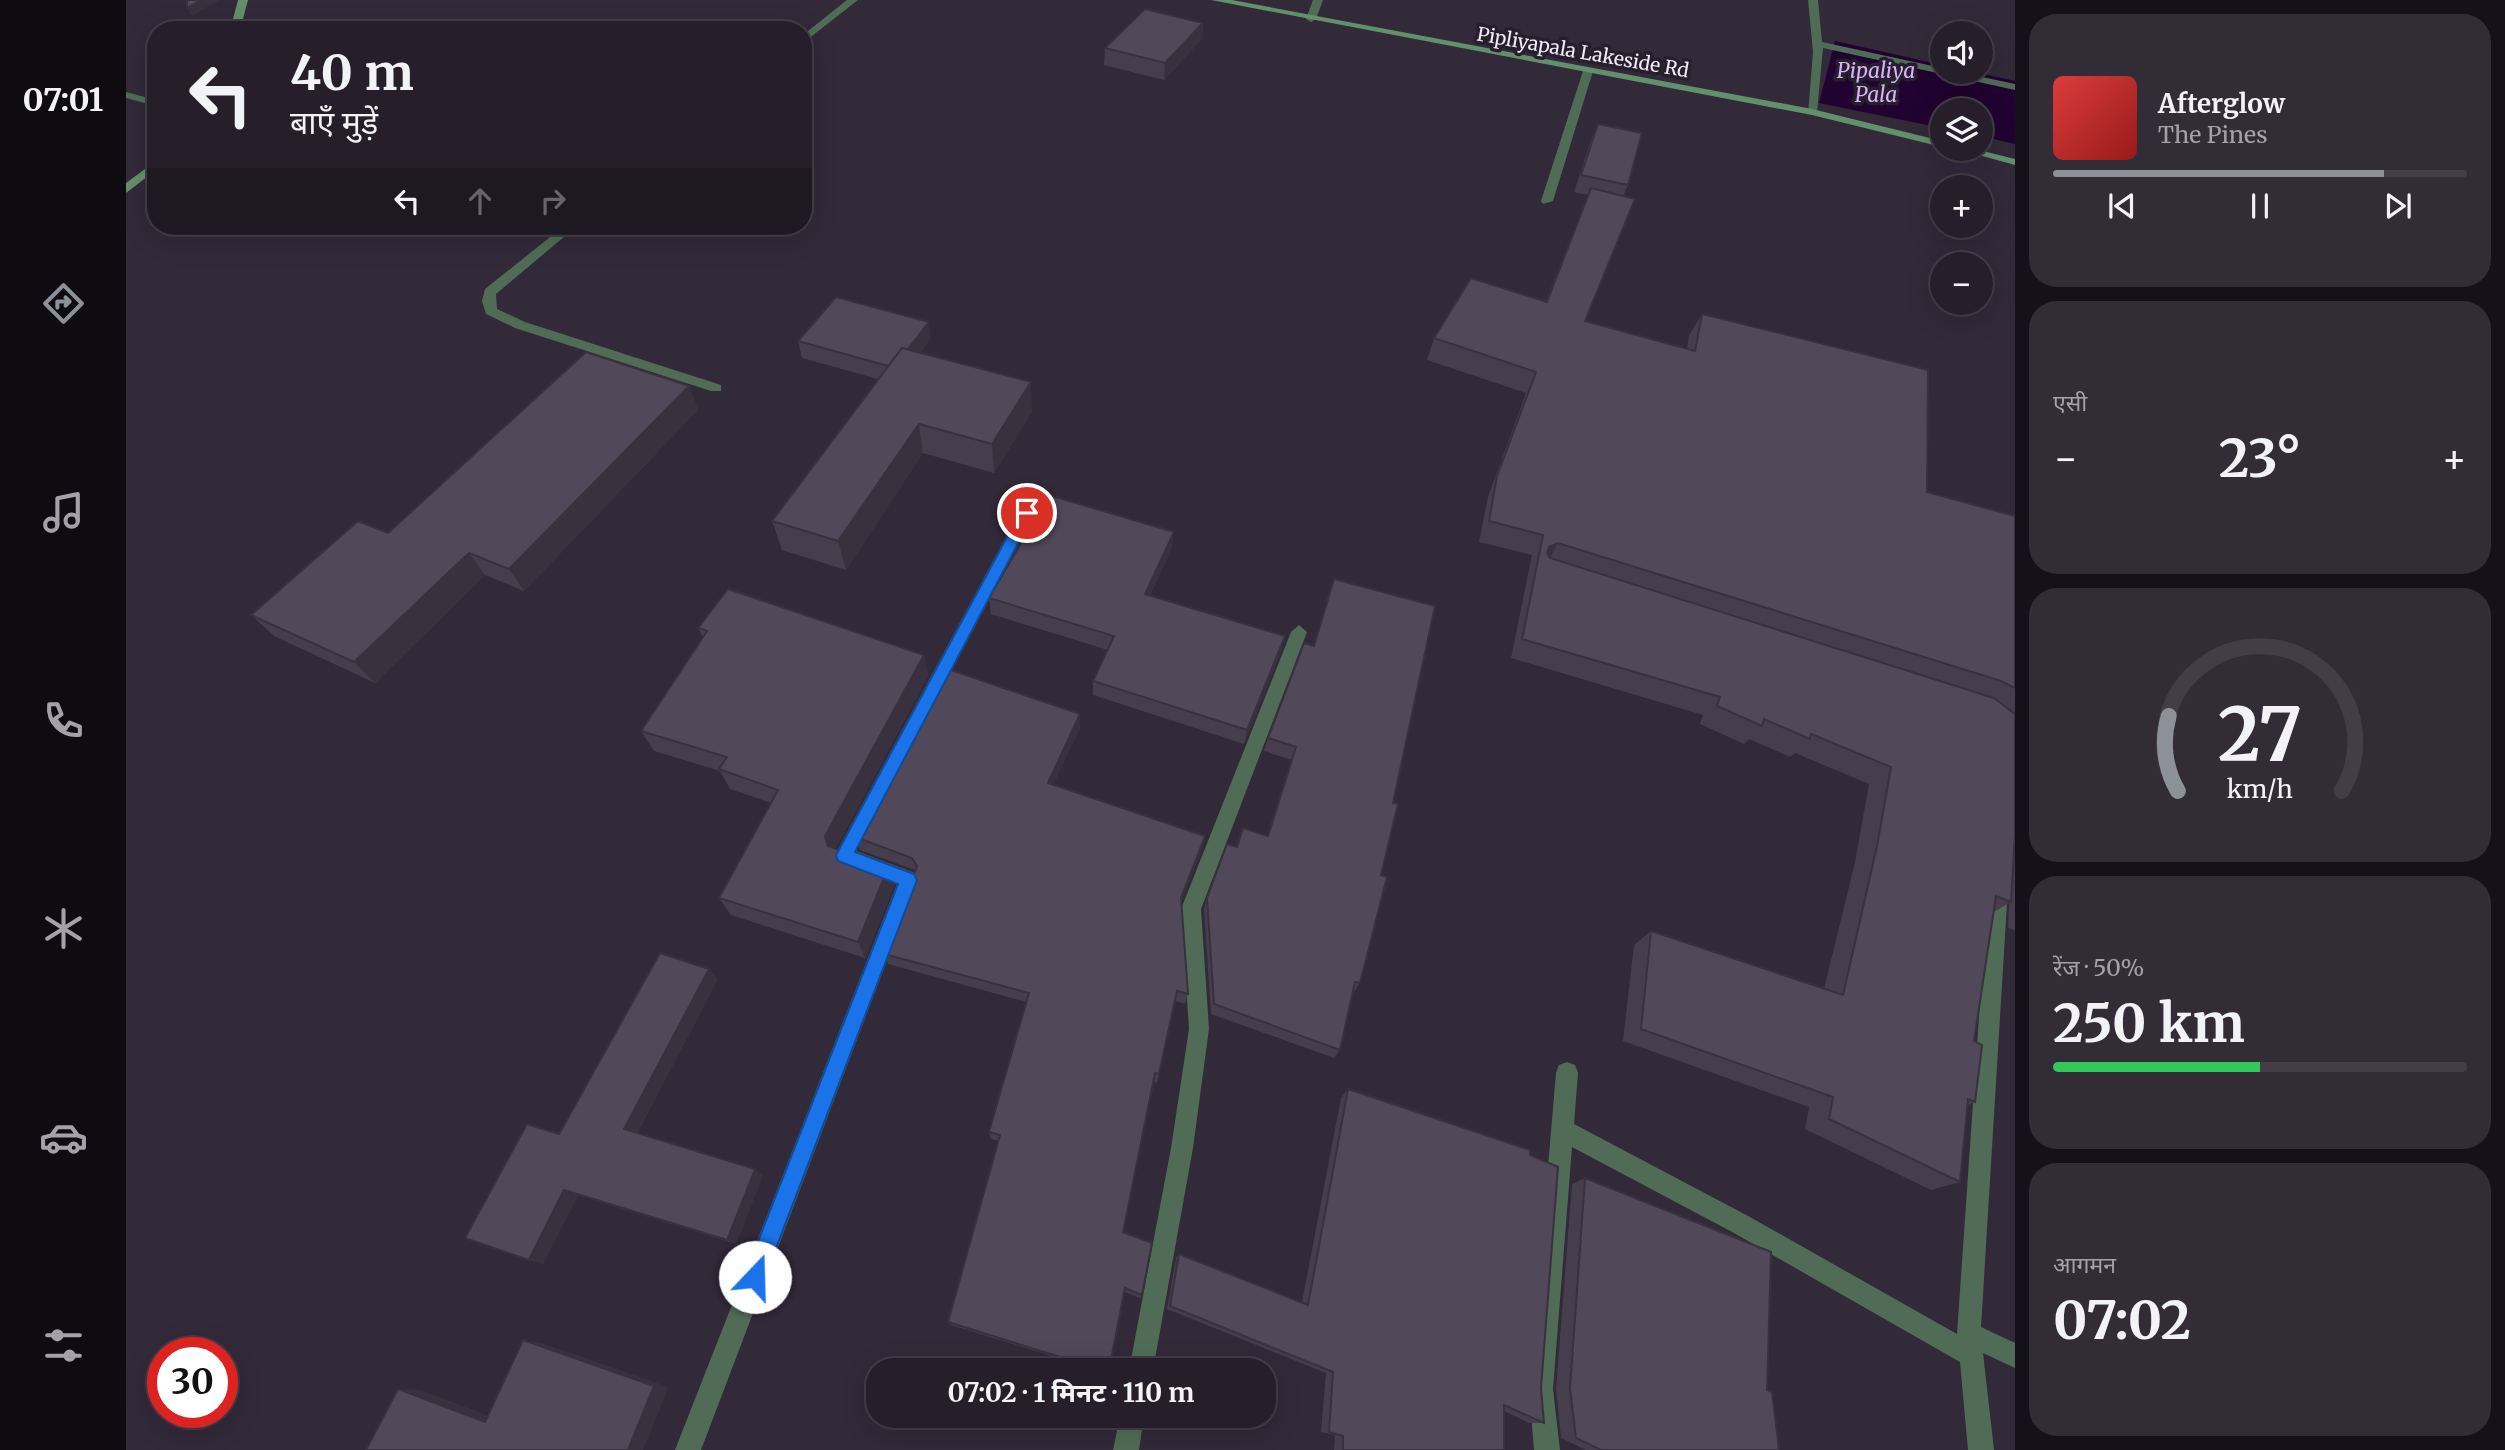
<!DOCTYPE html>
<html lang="hi">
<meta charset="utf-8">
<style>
body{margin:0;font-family:Merriweather,"Noto Sans Devanagari",serif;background:#322c37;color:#f1f3f6;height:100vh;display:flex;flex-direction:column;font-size:26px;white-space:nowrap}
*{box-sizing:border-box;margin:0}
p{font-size:23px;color:#a4a2a9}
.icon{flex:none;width:38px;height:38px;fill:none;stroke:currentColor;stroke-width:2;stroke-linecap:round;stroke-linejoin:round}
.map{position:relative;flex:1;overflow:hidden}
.drawer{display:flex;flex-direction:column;gap:14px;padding:14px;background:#151118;width:490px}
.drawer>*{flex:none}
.hud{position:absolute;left:21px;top:21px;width:665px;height:214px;border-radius:28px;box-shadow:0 7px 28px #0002,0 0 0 2px #423d47;background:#261f2b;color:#f1f3f6;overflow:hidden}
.tools{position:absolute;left:1804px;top:21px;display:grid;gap:14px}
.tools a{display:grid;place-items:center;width:63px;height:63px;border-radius:50%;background:#261f2b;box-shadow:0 7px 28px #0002,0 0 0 2px #423d47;font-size:35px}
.speed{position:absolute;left:21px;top:1337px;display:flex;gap:14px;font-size:35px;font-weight:700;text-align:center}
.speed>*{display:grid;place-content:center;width:91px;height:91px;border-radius:50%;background:#261f2b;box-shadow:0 7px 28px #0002,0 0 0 2px #423d47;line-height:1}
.speed .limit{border:10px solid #d22;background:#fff;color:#111}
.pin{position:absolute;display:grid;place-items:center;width:60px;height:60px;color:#fff;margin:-30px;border:4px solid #fff;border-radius:50%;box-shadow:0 2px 7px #0007}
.me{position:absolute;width:77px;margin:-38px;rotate:21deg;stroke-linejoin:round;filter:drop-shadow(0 0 5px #0008)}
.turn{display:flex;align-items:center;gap:24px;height:147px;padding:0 28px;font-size:32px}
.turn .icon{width:91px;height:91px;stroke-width:2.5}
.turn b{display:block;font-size:49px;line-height:60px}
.lanes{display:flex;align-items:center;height:66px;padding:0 28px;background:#0003;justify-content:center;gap:35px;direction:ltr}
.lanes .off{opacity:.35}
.big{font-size:52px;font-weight:700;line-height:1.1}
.drawer .widget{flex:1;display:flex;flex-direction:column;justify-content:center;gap:10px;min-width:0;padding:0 24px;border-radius:28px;background:#322c37}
.drawer .dial{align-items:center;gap:0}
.dial svg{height:182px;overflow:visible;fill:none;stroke:#423d47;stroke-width:7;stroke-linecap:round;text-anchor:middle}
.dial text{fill:#f1f3f6;stroke:none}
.song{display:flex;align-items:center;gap:21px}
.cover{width:84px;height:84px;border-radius:10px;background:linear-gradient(135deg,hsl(0 70% 55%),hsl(0 70% 35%))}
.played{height:7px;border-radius:4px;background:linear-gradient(90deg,#8c9099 80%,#423d47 80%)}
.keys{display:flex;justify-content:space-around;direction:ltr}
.heat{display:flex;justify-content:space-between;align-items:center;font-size:38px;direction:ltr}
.charge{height:10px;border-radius:5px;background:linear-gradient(90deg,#34c759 50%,#423d47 0)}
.trip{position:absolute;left:740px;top:1358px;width:410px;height:70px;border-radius:28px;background:#261f2b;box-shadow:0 7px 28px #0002,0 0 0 2px #423d47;font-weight:700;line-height:70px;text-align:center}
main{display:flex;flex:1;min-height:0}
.tabs{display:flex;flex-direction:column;width:126px;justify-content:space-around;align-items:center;background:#0f0c11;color:#a4a2a9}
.tabs .icon{width:49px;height:49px}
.tabs .on{color:#8c9099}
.tabs b{font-size:32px;color:#f1f3f6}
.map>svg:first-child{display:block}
</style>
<main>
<nav class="tabs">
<b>07:01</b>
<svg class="icon on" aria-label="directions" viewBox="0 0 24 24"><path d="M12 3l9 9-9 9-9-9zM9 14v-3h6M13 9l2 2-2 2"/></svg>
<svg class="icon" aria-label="music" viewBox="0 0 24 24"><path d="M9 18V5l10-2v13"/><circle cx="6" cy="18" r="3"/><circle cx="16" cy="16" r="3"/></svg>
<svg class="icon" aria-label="phone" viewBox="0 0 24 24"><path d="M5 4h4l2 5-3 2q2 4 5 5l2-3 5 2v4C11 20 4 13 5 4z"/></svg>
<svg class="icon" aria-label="climate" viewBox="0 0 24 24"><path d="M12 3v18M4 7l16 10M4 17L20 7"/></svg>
<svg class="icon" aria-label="car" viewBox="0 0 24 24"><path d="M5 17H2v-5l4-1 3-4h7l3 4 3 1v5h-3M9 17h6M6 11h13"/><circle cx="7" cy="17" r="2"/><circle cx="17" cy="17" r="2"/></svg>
<svg class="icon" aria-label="filters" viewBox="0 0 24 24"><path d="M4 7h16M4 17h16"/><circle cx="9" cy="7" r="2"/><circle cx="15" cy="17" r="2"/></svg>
</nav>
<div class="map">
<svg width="1889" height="1450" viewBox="0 0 1889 1450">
<rect width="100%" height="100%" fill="#322939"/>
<!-- water -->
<path fill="#200330" d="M 1709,41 L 1816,65 L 1816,72 L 1848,72 L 1889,81 L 1889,144 L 1855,136 L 1855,110 L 1816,110 L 1816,128 L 1693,103 Z"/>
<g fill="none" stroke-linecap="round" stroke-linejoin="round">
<!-- lane -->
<path fill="#506c56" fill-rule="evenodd" d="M 721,0 L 732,0 L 677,43 L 677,35 Z
M 1682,0 L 1692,0 L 1696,42 L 1816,68 L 1816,72 L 1833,72 L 1889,84 L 1889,90 L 1697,48 L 1691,112 L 1682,114 L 1687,52 Z
M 1462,68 L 1467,71 L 1427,201 L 1417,204 L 1415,201 L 1457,71 Z
M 438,226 L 451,226 L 370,294 L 371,309 L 399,322 L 595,385 L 595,391 L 585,391 L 389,328 L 360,314 L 356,301 L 359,289 Z"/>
<!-- street -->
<path fill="#506c56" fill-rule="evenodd" d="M 1187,0 L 1197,0 L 1190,19 L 1185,22 L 1180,19 Z
M 0,92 L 30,100 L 30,106 L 0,98 Z
M 901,507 L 909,513 L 730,851 L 789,873 L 792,879 L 575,1450 L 549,1450 L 771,884 L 711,861 L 709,855 L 893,513 Z
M 1173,625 L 1181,632 L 1075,909 L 1083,1029 L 1067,1148 L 1027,1370 L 1003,1370 L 1045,1148 L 1063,1029 L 1055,909 L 1165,632 Z
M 1872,878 L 1879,881 L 1882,887 L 1855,1327 L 1889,1343 L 1889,1368 L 1857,1353 L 1868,1450 L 1842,1450 L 1834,1362 L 1608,1233 L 1446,1147 L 1427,1389 L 1434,1450 L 1408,1450 L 1403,1389 L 1430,1073 L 1433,1065 L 1441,1062 L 1449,1065 L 1452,1073 L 1448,1124 L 1624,1217 L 1831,1334 L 1862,887 L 1865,881 Z
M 994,1416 L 1018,1416 L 1013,1450 L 987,1450 Z"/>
<!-- secondary -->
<path fill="#628f6c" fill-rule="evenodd" d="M 112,0 L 122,0 L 114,30 L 104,30 Z
M 1085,0 L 1106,0 L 1686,109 L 1816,141 L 1816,147 L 1686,115 Z
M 1831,149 L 1849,149 L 1889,159 L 1889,165 Z
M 30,161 L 30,170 L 0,193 L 0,183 Z"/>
</g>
<!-- wall -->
<path fill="#463e4d" d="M 1077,23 L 1076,39 L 1038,80 L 978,65 L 979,48 Z
M 1472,124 L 1502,185 L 1497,196 L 1459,321 L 1561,349 L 1563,335 L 1576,314 L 1801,492 L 1889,516 L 1889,930 L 1882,928 L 1883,903 L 1868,912 L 1848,1041 L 1849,1102 L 1842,1105 L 1834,1182 L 1805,1190 L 1679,1129 L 1683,1107 L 1497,1041 L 1508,945 L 1525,931 L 1698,989 L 1729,862 L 1743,784 L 1669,753 L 1664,757 L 1623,739 L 1618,744 L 1574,724 L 1577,715 L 1385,658 L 1406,555 L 1353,542 L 1362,497 L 1400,393 L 1301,360 L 1308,338 L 1420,301 L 1462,195 L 1448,192 L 1465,140 Z
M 805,338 L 794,353 L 906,412 L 868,473 L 797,453 L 720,570 L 656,550 L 646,521 L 752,379 L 676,358 L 672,341 Z
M 563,386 L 572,410 L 398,591 L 359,575 L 249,683 L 148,636 L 125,615 L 262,533 Z
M 1046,547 L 1024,595 L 1155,651 L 1118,744 L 967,695 L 967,681 L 982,650 L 865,614 L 863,598 Z
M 572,628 L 798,655 L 802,676 L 710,848 L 768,886 L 739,958 L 605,915 L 593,898 L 645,803 L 604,789 L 594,771 L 528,751 L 515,731 L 577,637 Z
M 1178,643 L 1267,803 L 1255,875 L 1234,983 L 1227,993 L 1214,1050 L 1208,1058 L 1085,1014 L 1078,909 L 1081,898 L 1111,847 L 1142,836 L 1166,760 L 1138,751 L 1142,738 Z
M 954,714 L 954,728 L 927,785 L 1079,836 L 1076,848 L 1055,902 L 1062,994 L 1059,1004 L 1049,1001 L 1033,1074 L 1031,1083 L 1028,1082 L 997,1232 L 1016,1295 L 1014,1298 L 999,1292 L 983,1370 L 972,1370 L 825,1325 L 822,1322 L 873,1141 L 865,1139 L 863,1132 L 900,1002 L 762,964 L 758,954 L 789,870 L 734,850 L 729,837 Z
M 592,979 L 511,1133 L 637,1175 L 610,1244 L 452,1195 L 417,1264 L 403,1260 L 433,1134 Z
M 1222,1089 L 1404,1155 L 1415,1388 L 1418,1423 L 1403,1423 L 1378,1411 L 1378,1450 L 1208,1450 L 1209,1435 L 1195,1432 L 1200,1373 L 1041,1309 L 1050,1258 L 1053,1254 L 1176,1302 L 1215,1098 Z
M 1459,1178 L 1641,1390 L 1653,1450 L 1460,1450 L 1435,1438 L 1430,1389 L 1446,1184 Z"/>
<!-- shaded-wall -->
<path fill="#39323e" d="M 75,0 L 94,0 L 66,16 L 61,8 Z
M 1077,23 L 1076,39 L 1038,80 L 1039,63 Z
M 803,322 L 805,338 L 770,385 L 767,368 Z
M 905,382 L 906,412 L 868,473 L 866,444 Z
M 563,386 L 572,410 L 398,591 L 383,569 Z
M 793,424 L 797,453 L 720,570 L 712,541 Z
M 1048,532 L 1046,547 L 1017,609 L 1019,594 Z
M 1432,543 L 1421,564 L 1412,567 L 1423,547 Z
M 343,553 L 359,575 L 249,683 L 228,662 Z
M 1159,636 L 1155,651 L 1118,744 L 1121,730 Z
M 798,655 L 802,676 L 707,854 L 699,836 Z
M 954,714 L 954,728 L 922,796 L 922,783 Z
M 1079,836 L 1076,848 L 1052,909 L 1055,898 Z
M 762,868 L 768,886 L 739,958 L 732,942 Z
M 583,969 L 592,979 L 509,1136 L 498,1129 Z
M 629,1169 L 637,1175 L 610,1244 L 601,1240 Z
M 438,1190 L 452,1195 L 417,1264 L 403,1260 Z
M 397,1340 L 416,1343 L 543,1387 L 517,1450 L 502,1450 Z
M 272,1389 L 295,1390 L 379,1422 L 359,1422 Z"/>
<!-- building -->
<path fill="#514859" stroke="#39323e" stroke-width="2" d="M 61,0 L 75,0 L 61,8 Z
M 1019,9 L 1077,23 L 1039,63 L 979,48 Z
M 1472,124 L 1516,133 L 1502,185 L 1455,175 Z
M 1465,188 L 1509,199 L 1459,321 L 1569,351 L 1576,314 L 1802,370 L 1801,492 L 1889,516 L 1889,688 L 1875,681 L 1432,543 L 1423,547 L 1421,553 L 1424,558 L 1868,698 L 1889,714 L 1889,834 L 1885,902 L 1870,896 L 1848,1041 L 1856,1045 L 1849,1102 L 1842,1099 L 1834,1182 L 1703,1119 L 1707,1097 L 1515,1029 L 1525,931 L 1717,995 L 1751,846 L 1765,767 L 1685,734 L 1684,739 L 1638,719 L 1636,726 L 1591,706 L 1594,697 L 1396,639 L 1417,535 L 1363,521 L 1371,476 L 1410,372 L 1308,338 L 1345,278 L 1421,302 Z
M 710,297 L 803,322 L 782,349 L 776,348 L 762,366 L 672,341 Z
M 776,348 L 905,382 L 866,444 L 793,424 L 712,541 L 646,521 Z
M 460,352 L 563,386 L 383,569 L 343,553 L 228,662 L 125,615 L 232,521 L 262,533 Z
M 923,495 L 1048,532 L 1019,594 L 1159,636 L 1121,730 L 967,681 L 988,636 L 863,598 Z
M 1208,579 L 1309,606 L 1267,803 L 1272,804 L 1255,875 L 1261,877 L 1234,983 L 1229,982 L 1214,1050 L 1088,1004 L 1081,898 L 1101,844 L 1111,847 L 1117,828 L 1142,836 L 1170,747 L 1142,738 L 1178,643 L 1188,646 Z
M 602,589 L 798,655 L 699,836 L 702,846 L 762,868 L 732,942 L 593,898 L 652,790 L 593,769 L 601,757 L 515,731 L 581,631 L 572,628 Z
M 819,668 L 954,714 L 922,783 L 1079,836 L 1055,898 L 1062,994 L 1051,991 L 1033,1074 L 1029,1073 L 997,1232 L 1026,1243 L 1016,1295 L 999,1288 L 983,1370 L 976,1370 L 822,1322 L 874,1135 L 863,1132 L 903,993 L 758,954 L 791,866 L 786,858 L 729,837 Z
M 534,953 L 583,969 L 498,1129 L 629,1169 L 601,1240 L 438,1190 L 403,1260 L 339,1238 L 401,1124 L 433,1134 Z
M 1222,1089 L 1404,1150 L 1404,1155 L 1432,1167 L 1415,1388 L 1418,1423 L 1378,1405 L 1378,1450 L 1217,1450 L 1217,1436 L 1203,1432 L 1207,1372 L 1044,1306 L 1053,1254 L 1182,1305 Z
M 1459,1178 L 1645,1252 L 1641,1390 L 1646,1392 L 1653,1450 L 1475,1450 L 1450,1438 L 1444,1388 Z
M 397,1340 L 528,1386 L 502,1450 L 240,1450 L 272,1389 L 359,1422 Z"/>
<!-- route -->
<path fill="#1a73e8" stroke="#114b97" stroke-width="2" d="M 901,508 L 908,513 L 729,852 L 788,874 L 791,880 L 639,1277 L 636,1285 L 629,1288 L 621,1285 L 618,1277 L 772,884 L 712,861 L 710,855 L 894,513 Z"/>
<g text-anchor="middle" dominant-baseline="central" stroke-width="7" stroke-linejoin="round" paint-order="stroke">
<!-- far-street labels -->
<g font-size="19" fill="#f2ecf6" stroke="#281f2e">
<text transform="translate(1457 52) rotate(10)">Pipliyapala Lakeside Rd</text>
</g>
<!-- far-water labels -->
<g font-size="21" font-style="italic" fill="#ddb2fc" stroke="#281f2e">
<text x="1750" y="70">Pipaliya<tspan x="1750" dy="24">Pala</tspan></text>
</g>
</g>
</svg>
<div class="tools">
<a><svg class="icon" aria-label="sound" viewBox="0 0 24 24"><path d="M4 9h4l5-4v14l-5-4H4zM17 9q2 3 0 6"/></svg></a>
<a><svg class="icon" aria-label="layers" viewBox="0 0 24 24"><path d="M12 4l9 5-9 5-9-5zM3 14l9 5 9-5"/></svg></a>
<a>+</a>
<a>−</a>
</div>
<div class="speed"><div class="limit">30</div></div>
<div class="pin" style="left:901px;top:513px;background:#d93025"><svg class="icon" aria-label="arrive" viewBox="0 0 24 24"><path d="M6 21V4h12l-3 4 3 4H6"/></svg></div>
<svg class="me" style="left:629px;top:1277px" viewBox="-20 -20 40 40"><circle r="19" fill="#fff"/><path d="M0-13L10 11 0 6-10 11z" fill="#1a73e8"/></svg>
<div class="trip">07:02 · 1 मिनट · 110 m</div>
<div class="hud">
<div class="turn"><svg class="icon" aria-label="left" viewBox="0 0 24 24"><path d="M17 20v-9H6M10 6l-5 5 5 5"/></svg><div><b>40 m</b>बाएँ मुड़ें</div></div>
<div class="lanes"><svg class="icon" aria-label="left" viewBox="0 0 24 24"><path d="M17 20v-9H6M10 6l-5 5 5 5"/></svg><svg class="icon off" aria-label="ahead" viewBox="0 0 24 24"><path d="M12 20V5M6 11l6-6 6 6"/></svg><svg class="icon off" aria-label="right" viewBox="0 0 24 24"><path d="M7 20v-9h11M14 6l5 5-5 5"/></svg></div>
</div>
</div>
<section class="drawer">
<div class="widget">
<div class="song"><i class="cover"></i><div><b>Afterglow</b><p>The Pines</p></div></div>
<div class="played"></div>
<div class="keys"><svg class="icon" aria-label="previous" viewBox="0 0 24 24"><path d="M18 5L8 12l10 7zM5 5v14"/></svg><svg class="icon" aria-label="pause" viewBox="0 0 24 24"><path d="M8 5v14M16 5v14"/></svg><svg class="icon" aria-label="next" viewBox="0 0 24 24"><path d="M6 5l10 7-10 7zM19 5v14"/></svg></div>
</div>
<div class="widget"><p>एसी</p>
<div class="heat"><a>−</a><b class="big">23°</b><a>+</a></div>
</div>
<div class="widget dial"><svg viewBox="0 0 100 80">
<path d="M14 69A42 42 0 1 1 86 69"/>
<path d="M14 69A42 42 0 0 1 10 36" stroke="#8c9099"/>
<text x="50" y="56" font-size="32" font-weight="700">27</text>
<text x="50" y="72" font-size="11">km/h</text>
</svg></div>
<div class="widget"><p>रेंज · 50%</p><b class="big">250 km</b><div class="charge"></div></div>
<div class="widget"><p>आगमन</p><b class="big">07:02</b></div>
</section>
</main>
